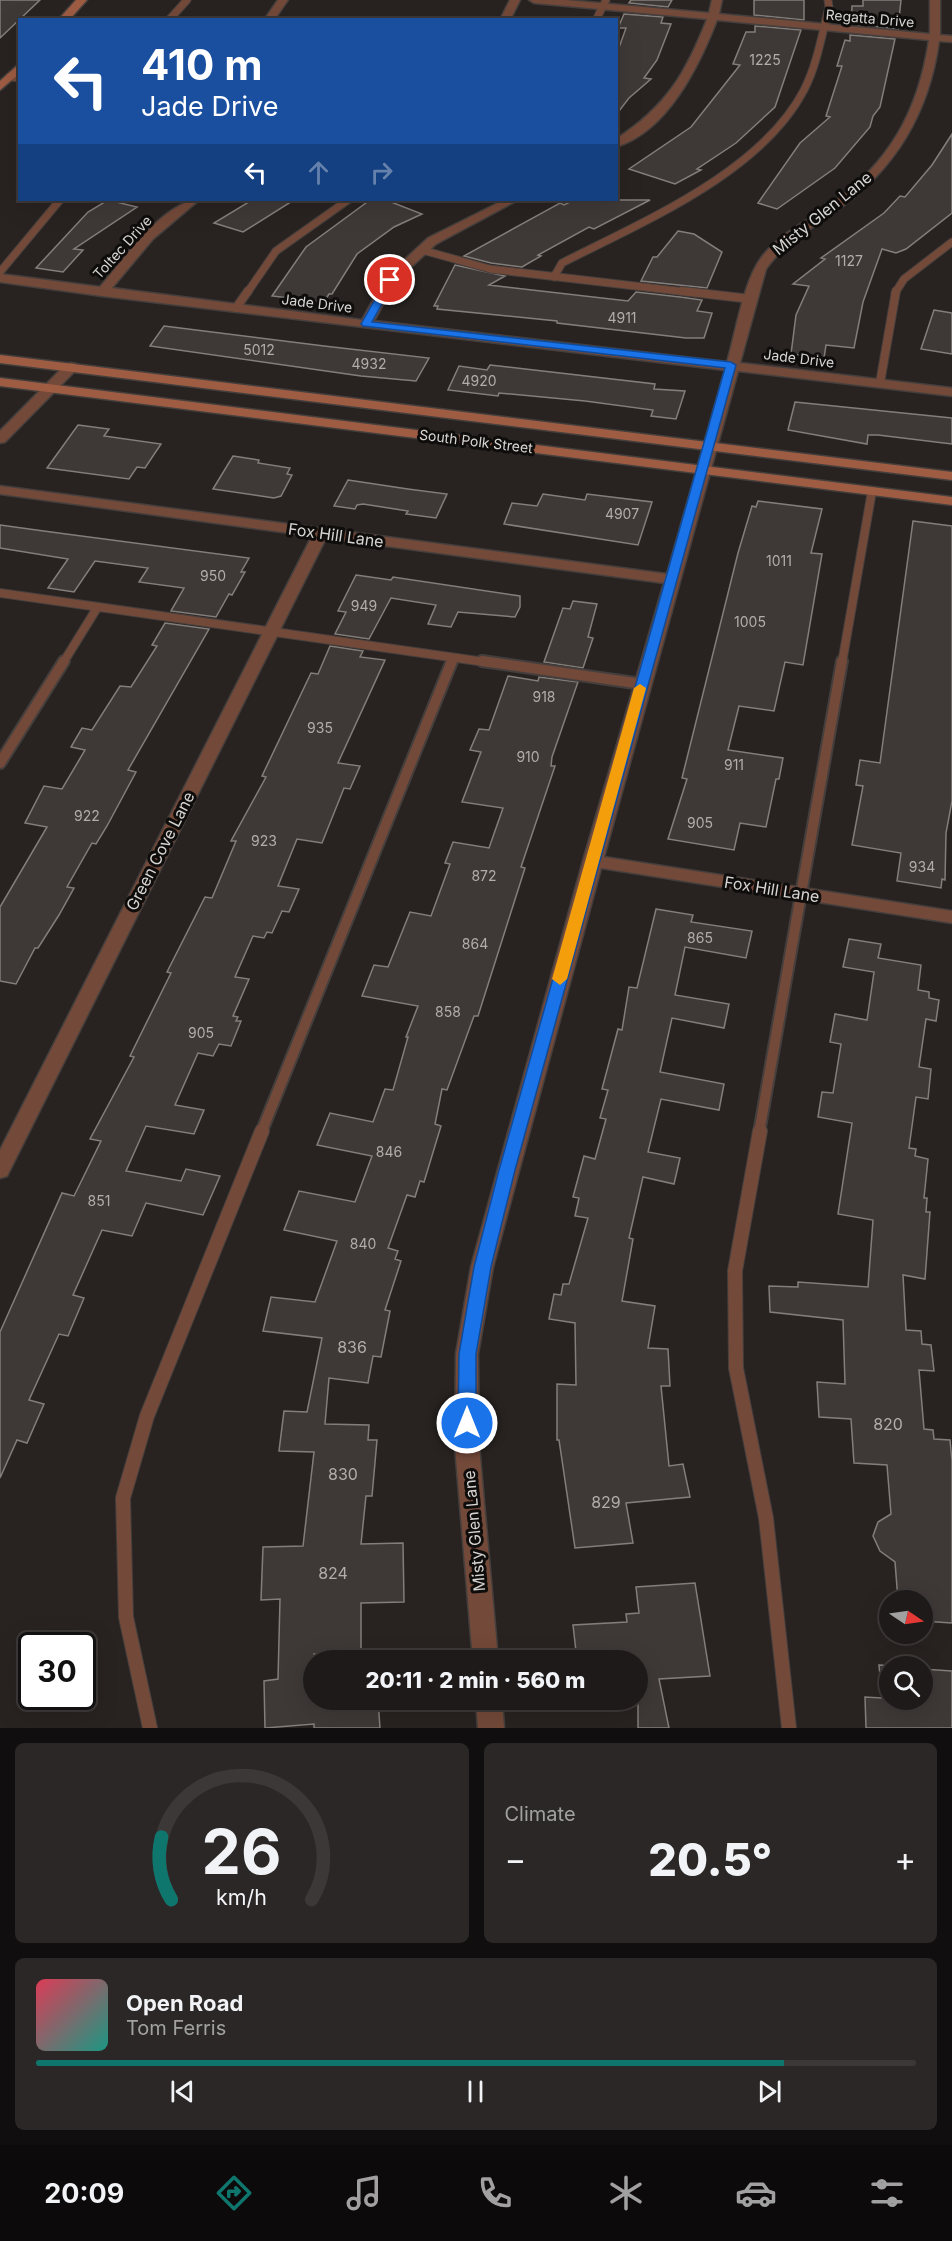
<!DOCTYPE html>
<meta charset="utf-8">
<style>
body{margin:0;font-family:Inter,sans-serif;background:#2b2726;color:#f1f3f6;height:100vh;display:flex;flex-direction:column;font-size:22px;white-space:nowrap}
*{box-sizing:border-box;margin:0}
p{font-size:20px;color:#a1a1a2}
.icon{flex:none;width:33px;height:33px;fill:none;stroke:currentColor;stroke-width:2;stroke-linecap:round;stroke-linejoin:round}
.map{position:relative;height:1728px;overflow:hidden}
.panel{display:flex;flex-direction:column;gap:15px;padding:15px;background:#100e0e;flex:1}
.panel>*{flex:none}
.top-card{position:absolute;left:18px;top:18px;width:600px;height:183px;border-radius:0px;box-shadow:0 6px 24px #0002,0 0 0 2px #3c3838;background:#1a4fa0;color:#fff;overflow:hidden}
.needle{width:39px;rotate:103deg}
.buttons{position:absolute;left:879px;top:1590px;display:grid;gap:12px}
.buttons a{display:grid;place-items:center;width:54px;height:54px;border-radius:50%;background:#1e1a19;box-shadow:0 6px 24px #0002,0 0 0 2px #3c3838;font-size:30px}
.speed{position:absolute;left:18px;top:1632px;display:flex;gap:12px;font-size:30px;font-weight:700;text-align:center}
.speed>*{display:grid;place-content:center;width:78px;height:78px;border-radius:50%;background:#1e1a19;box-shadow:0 6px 24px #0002,0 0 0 2px #3c3838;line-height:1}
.speed .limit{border:3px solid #111;border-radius:9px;background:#fff;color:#111}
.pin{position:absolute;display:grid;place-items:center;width:51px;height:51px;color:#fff;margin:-26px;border:3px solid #fff;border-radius:50%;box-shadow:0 2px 6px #0007}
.me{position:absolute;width:66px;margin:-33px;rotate:0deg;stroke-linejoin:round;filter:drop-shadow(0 0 4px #0008)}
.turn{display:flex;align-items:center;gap:21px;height:126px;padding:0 24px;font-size:27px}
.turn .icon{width:78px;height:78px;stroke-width:2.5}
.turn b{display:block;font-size:42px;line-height:51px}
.lanes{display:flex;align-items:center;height:57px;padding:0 24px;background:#0003;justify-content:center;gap:30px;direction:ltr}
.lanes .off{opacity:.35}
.big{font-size:45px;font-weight:800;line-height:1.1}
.panel .tile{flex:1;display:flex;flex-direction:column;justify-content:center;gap:9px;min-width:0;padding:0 21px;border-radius:9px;background:#2b2726}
.panel .dial{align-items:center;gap:0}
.dial svg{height:156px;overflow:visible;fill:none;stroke:#3c3838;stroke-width:7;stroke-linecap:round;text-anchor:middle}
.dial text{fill:#f1f3f6;stroke:none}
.song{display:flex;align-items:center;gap:18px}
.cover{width:72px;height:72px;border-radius:9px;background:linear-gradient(135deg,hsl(350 70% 55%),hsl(170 70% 35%))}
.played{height:6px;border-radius:3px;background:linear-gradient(90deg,#0f766e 85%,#3c3838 85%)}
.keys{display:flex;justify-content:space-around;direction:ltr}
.heat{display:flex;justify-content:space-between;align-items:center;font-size:33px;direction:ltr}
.panel .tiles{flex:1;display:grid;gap:15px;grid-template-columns:1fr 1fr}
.tile:last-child{grid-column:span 2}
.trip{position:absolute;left:303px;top:1650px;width:345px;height:60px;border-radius:30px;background:#1e1a19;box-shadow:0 6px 24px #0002,0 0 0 2px #3c3838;font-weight:800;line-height:60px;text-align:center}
.dock{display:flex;height:96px;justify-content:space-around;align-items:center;background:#0c0a0a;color:#a1a1a2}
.dock .icon{width:42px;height:42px}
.dock .current{color:#0f766e}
.dock b{font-size:27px;color:#f1f3f6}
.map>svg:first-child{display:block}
</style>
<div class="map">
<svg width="952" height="1728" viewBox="0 0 952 1728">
<rect width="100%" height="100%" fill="#282321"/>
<!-- building -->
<path fill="#3e3936" stroke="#847e7b" stroke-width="1.5" d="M 0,0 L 40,0 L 0,38 Z
M 631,0 L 672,0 L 668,7 L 629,3 Z
M 754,0 L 804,0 L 804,20 L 754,15 Z
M 863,0 L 901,0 L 898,29 L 851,24 L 852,6 L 863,6 Z
M 624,14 L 663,17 L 661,23 L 671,24 L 657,60 L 644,78 L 651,79 L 629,98 L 616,115 L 616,56 L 626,28 L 618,28 Z
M 755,26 L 801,30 L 775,107 L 736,143 L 697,169 L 701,170 L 675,184 L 629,169 L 691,127 L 740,65 L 733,64 L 746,32 L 755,32 Z
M 850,35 L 895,39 L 880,107 L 873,116 L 870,127 L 835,168 L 777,209 L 758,203 L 800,143 L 830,117 L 826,116 L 842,66 L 837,66 L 845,40 L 850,41 Z
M 952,134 L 952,213 L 906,249 L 896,253 L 882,249 L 863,302 L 854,348 L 826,345 L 824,358 L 791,354 L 796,315 L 809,286 L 793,284 L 825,259 L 821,258 L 884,213 L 900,196 L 905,197 L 932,165 Z
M 108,200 L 137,207 L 74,249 L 83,250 L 63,272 L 36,268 L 88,212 Z
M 252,200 L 294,200 L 243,232 L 214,223 Z
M 370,200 L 386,200 L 422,214 L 394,227 L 357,254 L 332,294 L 329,294 L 324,302 L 272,296 L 306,247 Z
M 574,200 L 650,200 L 594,229 L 589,227 L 538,255 L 541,256 L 522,267 L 491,263 L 464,256 L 560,203 L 564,205 Z
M 678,231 L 694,234 L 722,252 L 707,288 L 641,281 L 653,257 L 657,257 Z
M 455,265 L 505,276 L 489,285 L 628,301 L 636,292 L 680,297 L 702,300 L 697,311 L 712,313 L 704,338 L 686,338 L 557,323 L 557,321 L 437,309 L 438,306 L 434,306 Z
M 934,310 L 952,313 L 952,354 L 921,349 Z
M 164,326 L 324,346 L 429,358 L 416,381 L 361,376 L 150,346 Z
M 490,365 L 655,384 L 654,389 L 685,391 L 676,419 L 651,416 L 653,410 L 585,401 L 499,393 L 498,396 L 448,390 L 459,366 L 487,370 Z
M 795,402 L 952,418 L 952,444 L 878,435 L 868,435 L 867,444 L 788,430 Z
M 78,425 L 109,429 L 104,436 L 161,444 L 145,468 L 137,467 L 129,479 L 47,468 Z
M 233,456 L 259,460 L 258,463 L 290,468 L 287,474 L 292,475 L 281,496 L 274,498 L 213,489 Z
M 348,480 L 408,489 L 447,494 L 436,518 L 406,514 L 408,511 L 363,504 L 357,505 L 355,509 L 334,506 Z
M 543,494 L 585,500 L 587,494 L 652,502 L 638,545 L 504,524 L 512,503 L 537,506 Z
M 758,501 L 822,509 L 811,553 L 822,554 L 803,665 L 785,662 L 774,711 L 739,706 L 728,750 L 783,758 L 779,779 L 776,779 L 766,827 L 740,823 L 734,850 L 668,839 L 687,779 L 682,778 L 738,553 L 752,506 L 756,507 Z
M 913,521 L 952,526 L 952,801 L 946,833 L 945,880 L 942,879 L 941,888 L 897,881 L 901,853 L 852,845 L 863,786 L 856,785 L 860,760 L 880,763 Z
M 0,525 L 51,532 L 249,558 L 241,572 L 245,572 L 232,595 L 229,594 L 216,617 L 171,611 L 184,588 L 139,582 L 148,568 L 95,561 L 74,592 L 48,588 L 68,559 L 0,548 Z
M 356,575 L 391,580 L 393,577 L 520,596 L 520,607 L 515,617 L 458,612 L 451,627 L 428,624 L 436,605 L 391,598 L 369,639 L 335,634 L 346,612 L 338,611 Z
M 573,601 L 597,604 L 588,637 L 593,638 L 583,668 L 544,662 L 563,608 L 570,609 Z
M 165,623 L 209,629 L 128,770 L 136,772 L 107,826 L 96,844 L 92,843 L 67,887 L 74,888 L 59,915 L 38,948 L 35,948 L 16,984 L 0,981 L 0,907 L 47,827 L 25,823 L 44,786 L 62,789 L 85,750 L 71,747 L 82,728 L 92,730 L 120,686 L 131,687 L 157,646 L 152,645 Z
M 330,646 L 363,651 L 360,657 L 385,660 L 338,763 L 360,766 L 350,789 L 344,788 L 322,843 L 297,839 L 278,886 L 299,889 L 289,912 L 282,911 L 272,933 L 267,932 L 264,938 L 253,936 L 235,977 L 249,979 L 233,1016 L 238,1017 L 236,1021 L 241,1021 L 231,1046 L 219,1044 L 213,1056 L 198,1053 L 175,1105 L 204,1110 L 194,1134 L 146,1126 L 126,1171 L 181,1181 L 186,1169 L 220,1176 L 203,1215 L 146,1203 L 132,1236 L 102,1230 L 73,1295 L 84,1298 L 68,1336 L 59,1334 L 29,1400 L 44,1404 L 27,1443 L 17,1440 L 0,1478 L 0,1332 L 62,1193 L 74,1196 L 101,1141 L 90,1139 L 134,1057 L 130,1056 L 171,973 L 167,972 L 205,897 L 212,898 L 236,841 L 231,841 L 266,777 L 262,776 L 311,673 L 318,674 Z
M 508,676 L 538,681 L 539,677 L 578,682 L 552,757 L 551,766 L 555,766 L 521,867 L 525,868 L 478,1016 L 474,1016 L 447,1090 L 442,1089 L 435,1124 L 441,1126 L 424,1182 L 420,1181 L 415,1197 L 407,1195 L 388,1248 L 398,1251 L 395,1259 L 401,1261 L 385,1310 L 390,1311 L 381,1357 L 373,1356 L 368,1383 L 329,1378 L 325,1424 L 369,1425 L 368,1440 L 377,1440 L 372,1496 L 366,1496 L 361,1544 L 403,1543 L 404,1602 L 361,1603 L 361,1652 L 314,1654 L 314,1700 L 378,1700 L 380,1728 L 314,1728 L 314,1724 L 265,1728 L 264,1681 L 278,1679 L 280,1599 L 261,1600 L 263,1547 L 303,1546 L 314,1452 L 279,1451 L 284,1411 L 307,1412 L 322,1338 L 263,1331 L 271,1297 L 315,1302 L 337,1241 L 284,1230 L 299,1191 L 355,1202 L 372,1156 L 317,1145 L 330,1113 L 373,1122 L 385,1089 L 393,1090 L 408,1037 L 406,1037 L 418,1006 L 362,996 L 374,965 L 388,967 L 410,912 L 431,916 L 450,864 L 445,863 L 453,842 L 489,848 L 503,808 L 462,802 L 481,752 L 470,750 L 479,729 L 489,730 Z
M 656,909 L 693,915 L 691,922 L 752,931 L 746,958 L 685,947 L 675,995 L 729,1004 L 724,1028 L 672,1018 L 660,1072 L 724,1084 L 719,1110 L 661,1099 L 648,1152 L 680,1158 L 674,1184 L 643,1177 L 629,1238 L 633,1239 L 622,1301 L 655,1306 L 648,1348 L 668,1349 L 670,1386 L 661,1386 L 669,1466 L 683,1464 L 690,1497 L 626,1503 L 633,1543 L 575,1548 L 559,1440 L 557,1440 L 557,1384 L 576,1385 L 575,1323 L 549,1319 L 554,1294 L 561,1295 L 563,1284 L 569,1284 L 588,1218 L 575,1216 L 579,1198 L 573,1197 L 584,1156 L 595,1159 L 606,1119 L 600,1118 L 608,1090 L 602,1089 L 618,1029 L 622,1030 L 629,987 L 637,988 Z
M 849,939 L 881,944 L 878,958 L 921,965 L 918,990 L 929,992 L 929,998 L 939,1000 L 936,1021 L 926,1019 L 919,1067 L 931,1069 L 928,1099 L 916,1097 L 909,1148 L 916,1149 L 915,1156 L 928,1159 L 924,1198 L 927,1198 L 926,1212 L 930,1212 L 925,1279 L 903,1275 L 906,1330 L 921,1331 L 922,1344 L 931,1345 L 934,1371 L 919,1370 L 924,1429 L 933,1430 L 934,1439 L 950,1440 L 952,1461 L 952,1623 L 922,1621 L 922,1600 L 898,1600 L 895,1562 L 880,1551 L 873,1536 L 878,1522 L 891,1514 L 887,1465 L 854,1463 L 851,1419 L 819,1417 L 817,1382 L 845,1384 L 843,1320 L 770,1312 L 769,1286 L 798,1287 L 798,1282 L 868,1287 L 873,1220 L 838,1214 L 852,1123 L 818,1117 L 822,1092 L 833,1093 L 841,1044 L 830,1042 L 835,1014 L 867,1020 L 874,972 L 843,967 Z
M 695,1583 L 710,1676 L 659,1679 L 669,1728 L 638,1728 L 638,1660 L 577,1660 L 573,1625 L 627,1622 L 626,1614 L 639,1613 L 636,1587 Z
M 879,1665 L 896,1666 L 890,1666 L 890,1700 L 922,1700 L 922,1669 L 952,1671 L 952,1728 L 866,1728 L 865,1697 L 882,1698 Z"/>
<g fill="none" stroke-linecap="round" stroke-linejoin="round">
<!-- lane-far3 casing -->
<g stroke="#443f3d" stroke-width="9">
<path id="lane-far3" d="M 169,20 L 187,0
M 596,20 L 606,0
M 9,77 L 20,78
M 422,250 L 490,269 L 695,293
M 0,272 L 60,200
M 554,277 L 562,263 C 642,222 761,173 804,90 C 817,65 822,34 829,7 L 828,0
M 247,293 L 276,251 L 348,200
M 895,293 L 904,279 L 952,242"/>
</g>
<!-- lane-far2 casing -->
<g stroke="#443f3d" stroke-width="10">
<path id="lane-far2" d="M 682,291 L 751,299
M 236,308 L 248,291
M 880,383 L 896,291
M 0,593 L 492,663
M 63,663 L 97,608
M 451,663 L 453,658
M 842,663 L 872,491"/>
</g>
<!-- lane-far1 casing -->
<g stroke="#443f3d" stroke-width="14">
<path id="lane-far1" d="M 482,661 L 642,684
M 0,763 L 64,661
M 261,1133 L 452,661
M 759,1133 L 842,661"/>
</g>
<!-- lane casing -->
<g stroke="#443f3d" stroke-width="16">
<path id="lane" d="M 760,1131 L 735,1271 L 736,1368 L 766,1518 L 789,1728
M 150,1728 L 126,1617 L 123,1498 L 147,1416 L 262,1131"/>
</g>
<!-- street casing -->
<g stroke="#443f3d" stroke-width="3">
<path id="street" d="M 278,0 L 288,0 L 274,20 L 264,20 Z
M 510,0 L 520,0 L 510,20 L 500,20 Z
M 529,0 L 566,0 L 709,13 L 712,0 L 722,0 L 719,14 L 930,34 L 930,0 L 940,0 L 940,35 L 952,36 L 952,42 L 939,41 C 929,113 896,169 836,211 C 811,229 784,243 766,269 L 740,363 L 952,388 L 952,396 L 738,371 L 604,857 L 952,911 L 952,923 L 601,868 L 493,1267 L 478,1354 L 479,1446 L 498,1660 L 473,1660 L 455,1446 L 456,1354 L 471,1267 L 583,861 L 664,583 L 326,538 L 7,1176 L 0,1178 L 0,1150 L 312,536 L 0,494 L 0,486 L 667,574 L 725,370 L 102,296 L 0,282 L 0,274 L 100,287 C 121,262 165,200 199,200 L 153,239 L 112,288 L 362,320 L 386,277 L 428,238 L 504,200 L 518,200 L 436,244 L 395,282 L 374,321 L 727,362 C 736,332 743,283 761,258 C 778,235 805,222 829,206 C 889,163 918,113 929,40 L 717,20 C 699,66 668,131 616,147 L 616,139 C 666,107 686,73 707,19 L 534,3 Z
M 71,363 L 76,364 L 76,370 L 5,442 L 0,443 L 0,431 L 66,364 Z
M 476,1700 L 502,1700 L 504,1728 L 478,1728 Z"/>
</g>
<!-- secondary casing -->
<g stroke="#443f3d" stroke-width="3">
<path id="secondary" d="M 76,0 L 87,0 L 69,20 L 58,20 Z
M 20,63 L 20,73 L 0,90 L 0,81 Z
M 0,355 L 952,472 L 952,480 L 0,363 Z
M 0,378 L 952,497 L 952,505 L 0,386 Z"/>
</g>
<!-- lane-far3 -->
<use href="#lane-far3" stroke="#734939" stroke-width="7"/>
<!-- lane-far2 -->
<use href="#lane-far2" stroke="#734939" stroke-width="8"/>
<!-- lane-far1 -->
<use href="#lane-far1" stroke="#734939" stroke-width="10"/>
<!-- lane -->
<use href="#lane" stroke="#734939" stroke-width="14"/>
<!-- street -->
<use href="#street" fill="#734939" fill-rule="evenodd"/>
<!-- secondary -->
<use href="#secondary" fill="#9e5c43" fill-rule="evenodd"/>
</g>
<!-- route -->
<path fill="#1a73e8" stroke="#114b97" stroke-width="1.5" d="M 390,277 L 395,280 L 372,322 L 731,362 L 736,365 L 515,1170 L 491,1267 L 476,1354 L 476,1423 L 473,1428 L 467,1430 L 461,1428 L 458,1423 L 459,1354 L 474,1267 L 499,1170 L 725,368 L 363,326 L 361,324 L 386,280 Z"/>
<!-- slow -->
<path fill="#f59e0b" d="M 640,684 L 646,688 L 567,979 L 560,985 L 552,979 L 634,688 Z"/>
<g text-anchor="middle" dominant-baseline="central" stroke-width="6" stroke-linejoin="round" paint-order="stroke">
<!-- far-street labels -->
<g font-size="14" fill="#d7d4d2" stroke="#0f0d0c">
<text transform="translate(870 18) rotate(5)">Regatta Drive</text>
<text transform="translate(122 247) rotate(-48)">Toltec Drive</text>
<text transform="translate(317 303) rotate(7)">Jade Drive</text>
<text transform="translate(799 358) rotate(7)">Jade Drive</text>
<text transform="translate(476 441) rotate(7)">South Polk Street</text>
</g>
<!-- number labels -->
<g font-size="14" fill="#b1adab">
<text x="765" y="59">1225</text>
<text x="849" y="260">1127</text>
<text x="622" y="317">4911</text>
<text x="259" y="349">5012</text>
<text x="369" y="363">4932</text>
<text x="479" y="380">4920</text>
<text x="622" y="513">4907</text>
<text x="779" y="560">1011</text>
<text x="213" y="575">950</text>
<text x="364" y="605">949</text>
<text x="750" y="621">1005</text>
<text x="544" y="696">918</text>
<text x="320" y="727">935</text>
<text x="528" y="756">910</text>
<text x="734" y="764">911</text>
<text x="87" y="815">922</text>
<text x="700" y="822">905</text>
<text x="264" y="840">923</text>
<text x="922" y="866">934</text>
<text x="484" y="875">872</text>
<text x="700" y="937">865</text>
<text x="475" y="943">864</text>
<text x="448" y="1011">858</text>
<text x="201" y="1032">905</text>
<text x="389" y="1151">846</text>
<text x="99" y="1200">851</text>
<text x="363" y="1243">840</text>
</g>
<!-- street labels -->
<g font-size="16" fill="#d7d4d2" stroke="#0f0d0c">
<text transform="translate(822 213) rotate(-39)">Misty Glen Lane</text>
<text transform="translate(336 535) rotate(8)">Fox Hill Lane</text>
<text transform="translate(160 851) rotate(-63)">Green Cove Lane</text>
<text transform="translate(772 889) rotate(9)">Fox Hill Lane</text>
<text transform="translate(474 1531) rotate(-95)">Misty Glen Lane</text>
</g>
<!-- near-number labels -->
<g font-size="16" fill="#b1adab">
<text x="352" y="1347">836</text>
<text x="888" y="1424">820</text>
<text x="343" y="1474">830</text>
<text x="606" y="1502">829</text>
<text x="333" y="1573">824</text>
</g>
</g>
</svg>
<div class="buttons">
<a><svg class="needle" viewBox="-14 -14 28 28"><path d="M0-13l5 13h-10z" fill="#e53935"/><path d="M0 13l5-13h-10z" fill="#a1a1a2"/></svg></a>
<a><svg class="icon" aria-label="search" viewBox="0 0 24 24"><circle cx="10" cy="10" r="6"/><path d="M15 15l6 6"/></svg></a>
</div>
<div class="speed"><div class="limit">30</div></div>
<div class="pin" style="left:390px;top:280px;background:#d93025"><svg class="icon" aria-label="arrive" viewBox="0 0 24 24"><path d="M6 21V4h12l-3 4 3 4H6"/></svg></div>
<svg class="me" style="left:467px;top:1423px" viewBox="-20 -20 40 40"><circle r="17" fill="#1a73e8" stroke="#fff" stroke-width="3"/><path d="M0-11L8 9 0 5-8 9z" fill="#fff"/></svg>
<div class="trip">20:11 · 2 min · 560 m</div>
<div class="top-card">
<div class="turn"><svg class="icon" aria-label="left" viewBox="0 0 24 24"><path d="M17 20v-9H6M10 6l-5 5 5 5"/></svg><div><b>410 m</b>Jade Drive</div></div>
<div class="lanes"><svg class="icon" aria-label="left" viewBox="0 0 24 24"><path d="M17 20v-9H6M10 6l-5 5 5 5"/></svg><svg class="icon off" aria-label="ahead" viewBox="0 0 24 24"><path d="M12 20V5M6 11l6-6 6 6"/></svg><svg class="icon off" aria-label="right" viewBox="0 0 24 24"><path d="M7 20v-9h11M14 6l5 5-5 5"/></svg></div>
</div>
</div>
<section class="panel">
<div class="tiles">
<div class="tile dial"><svg viewBox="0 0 100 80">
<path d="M14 69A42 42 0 1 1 86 69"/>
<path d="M14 69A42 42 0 0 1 9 37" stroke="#0f766e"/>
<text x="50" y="56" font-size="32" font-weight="700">26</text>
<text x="50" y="72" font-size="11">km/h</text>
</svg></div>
<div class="tile"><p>Climate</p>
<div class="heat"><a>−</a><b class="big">20.5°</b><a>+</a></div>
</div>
<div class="tile">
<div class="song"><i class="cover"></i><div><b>Open Road</b><p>Tom Ferris</p></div></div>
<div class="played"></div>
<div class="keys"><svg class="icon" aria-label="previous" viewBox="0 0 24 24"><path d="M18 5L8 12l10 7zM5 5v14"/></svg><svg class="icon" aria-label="pause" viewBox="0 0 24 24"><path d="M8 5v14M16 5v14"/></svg><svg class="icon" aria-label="next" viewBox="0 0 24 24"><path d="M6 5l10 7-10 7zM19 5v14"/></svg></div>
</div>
</div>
</section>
<nav class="dock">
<b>20:09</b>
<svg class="icon current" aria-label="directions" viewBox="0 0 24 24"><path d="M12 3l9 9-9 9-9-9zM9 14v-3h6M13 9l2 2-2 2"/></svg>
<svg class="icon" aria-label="music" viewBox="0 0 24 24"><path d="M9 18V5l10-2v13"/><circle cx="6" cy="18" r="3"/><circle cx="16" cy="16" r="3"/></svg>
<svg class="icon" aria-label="phone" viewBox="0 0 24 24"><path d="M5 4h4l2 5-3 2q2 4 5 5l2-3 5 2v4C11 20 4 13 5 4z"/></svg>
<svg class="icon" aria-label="climate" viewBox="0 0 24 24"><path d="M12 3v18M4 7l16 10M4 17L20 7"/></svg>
<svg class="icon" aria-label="car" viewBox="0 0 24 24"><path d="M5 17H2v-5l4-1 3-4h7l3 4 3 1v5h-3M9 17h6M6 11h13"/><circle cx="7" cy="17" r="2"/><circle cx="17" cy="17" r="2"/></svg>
<svg class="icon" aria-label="filters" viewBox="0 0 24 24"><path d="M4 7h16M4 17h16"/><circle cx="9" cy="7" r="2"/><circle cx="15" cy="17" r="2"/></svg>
</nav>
